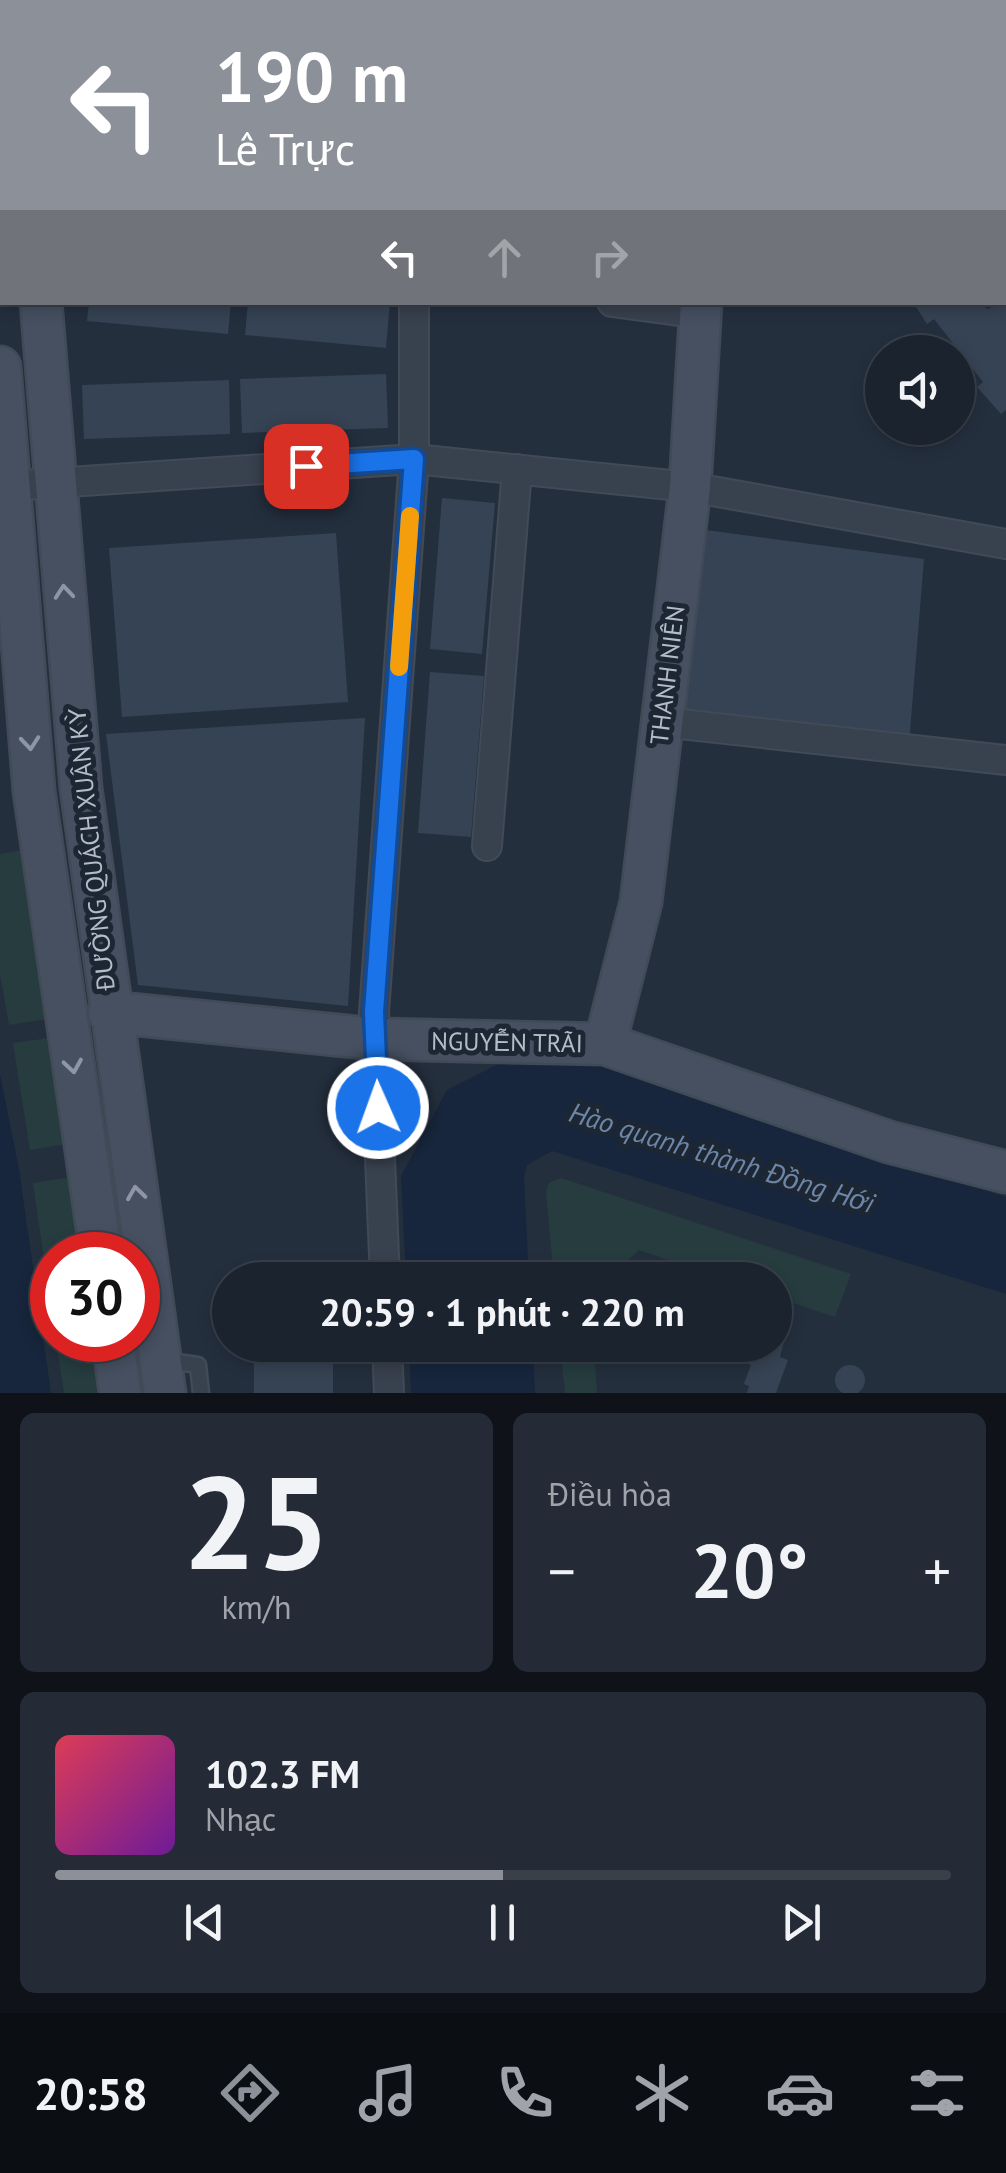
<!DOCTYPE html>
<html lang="vi">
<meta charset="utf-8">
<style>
body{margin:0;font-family:"PT Sans",sans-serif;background:#242b36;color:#f1f3f6;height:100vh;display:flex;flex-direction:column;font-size:38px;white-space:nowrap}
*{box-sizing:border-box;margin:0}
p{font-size:32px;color:#a0a4aa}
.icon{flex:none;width:55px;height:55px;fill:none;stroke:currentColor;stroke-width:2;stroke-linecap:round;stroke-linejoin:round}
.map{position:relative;height:1393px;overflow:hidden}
.drawer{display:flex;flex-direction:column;gap:20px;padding:20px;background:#0f1319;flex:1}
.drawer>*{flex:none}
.guide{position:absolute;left:0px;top:0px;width:1008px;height:305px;box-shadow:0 5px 15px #0003,0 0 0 2px #39404a;background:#8c9099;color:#fff;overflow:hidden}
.buttons{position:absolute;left:865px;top:335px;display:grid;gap:20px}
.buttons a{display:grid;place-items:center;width:110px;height:110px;border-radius:50%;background:#1b232e;box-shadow:0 5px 15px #0003,0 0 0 2px #39404a;font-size:50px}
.speed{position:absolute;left:30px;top:1232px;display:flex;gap:20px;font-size:50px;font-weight:700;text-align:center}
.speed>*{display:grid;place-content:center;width:130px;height:130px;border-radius:50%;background:#1b232e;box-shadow:0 5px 15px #0003,0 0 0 2px #39404a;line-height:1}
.speed .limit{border:15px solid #d22;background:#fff;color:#111}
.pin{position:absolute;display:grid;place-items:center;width:85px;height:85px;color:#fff;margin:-42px;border-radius:20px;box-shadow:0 5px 15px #0006}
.me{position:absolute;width:110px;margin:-55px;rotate:358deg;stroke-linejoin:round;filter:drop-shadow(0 0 8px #0008)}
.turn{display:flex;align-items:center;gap:35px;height:210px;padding:0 50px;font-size:45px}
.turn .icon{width:130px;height:130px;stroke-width:2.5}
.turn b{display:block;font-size:70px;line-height:85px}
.lanes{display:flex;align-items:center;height:95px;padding:0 50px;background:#0003;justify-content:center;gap:50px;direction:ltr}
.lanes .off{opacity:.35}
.big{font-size:75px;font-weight:600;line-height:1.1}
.drawer .card{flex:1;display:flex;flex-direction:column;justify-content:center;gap:15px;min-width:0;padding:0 35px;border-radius:15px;background:#242b36}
.drawer .dial{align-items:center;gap:0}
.dial b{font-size:130px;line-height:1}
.song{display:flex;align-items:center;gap:30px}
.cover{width:120px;height:120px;border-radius:15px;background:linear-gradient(135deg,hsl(350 70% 55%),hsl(280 70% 35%))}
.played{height:10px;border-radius:5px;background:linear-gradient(90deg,#8c9099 50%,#39404a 50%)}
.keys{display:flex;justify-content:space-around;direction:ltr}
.heat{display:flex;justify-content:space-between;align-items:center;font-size:55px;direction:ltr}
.drawer .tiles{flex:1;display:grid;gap:20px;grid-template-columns:1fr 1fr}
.card:last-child{grid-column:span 2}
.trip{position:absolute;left:212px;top:1262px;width:580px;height:100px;border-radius:50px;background:#1b232e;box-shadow:0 5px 15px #0003,0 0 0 2px #39404a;font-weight:600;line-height:100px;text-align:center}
.dock{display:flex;height:160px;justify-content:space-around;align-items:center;background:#0b0e12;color:#a0a4aa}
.dock .icon{width:70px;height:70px}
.dock .on{color:#8c9099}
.dock b{font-size:45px;color:#f1f3f6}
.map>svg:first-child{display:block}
</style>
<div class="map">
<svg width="1006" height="1393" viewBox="0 0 1006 1393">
<rect width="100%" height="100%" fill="#242f3e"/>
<!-- green -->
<path fill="#263c3f" d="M 23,850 L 53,1018 L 9,1025 L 0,974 L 0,854 Z
M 56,1037 L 73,1143 L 30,1150 L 13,1043 Z
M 77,1176 L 88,1255 L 52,1255 L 52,1316 L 33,1183 Z
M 561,1178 L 851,1274 L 835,1317 L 775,1297 L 775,1280 L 726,1280 L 639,1250 L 607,1280 L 554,1280 L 546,1192 L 549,1183 Z
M 56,1340 L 101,1340 L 108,1393 L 64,1393 Z
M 560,1345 L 594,1345 L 597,1393 L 565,1393 Z"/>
<!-- water -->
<path fill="#17263c" d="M 516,1055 L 584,1058 L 727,1109 L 1006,1197 L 1006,1294 L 552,1151 L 527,1165 L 524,1178 L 529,1280 L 406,1280 L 401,1176 L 447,1090 Z
M 0,1074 L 19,1169 L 51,1393 L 0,1393 Z
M 409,1345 L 533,1345 L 535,1393 L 411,1393 Z"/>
<!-- building -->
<path fill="#364354" d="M 89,302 L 231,302 L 228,334 L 87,321 Z
M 248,302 L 390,302 L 386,348 L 245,335 Z
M 913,302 L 982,302 L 987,309 L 1006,302 L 1006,410 L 1001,414 L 977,387 L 983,382 L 934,319 L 927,324 Z
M 386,374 L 388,428 L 242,433 L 240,379 Z
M 229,380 L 230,434 L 84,439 L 82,385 Z
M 442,498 L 495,503 L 482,654 L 430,649 Z
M 698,529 L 924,559 L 909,744 L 682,717 Z
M 336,533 L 348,702 L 122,717 L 109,548 Z
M 430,672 L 484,676 L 471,837 L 418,833 Z
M 365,718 L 348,1006 L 138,985 L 106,734 Z
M 678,1268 L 711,1279 L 711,1280 L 674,1280 Z
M 332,1271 L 332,1280 L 292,1280 L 292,1272 Z
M 775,1318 L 786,1334 L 780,1357 L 788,1360 L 776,1393 L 747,1393 L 749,1386 L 744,1384 L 751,1365 L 741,1362 L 745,1351 L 740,1345 L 775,1345 Z
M 254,1345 L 333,1345 L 333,1393 L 254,1393 Z
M835 1380a15 15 0 1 1 30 0a15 15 0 1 1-30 0Z"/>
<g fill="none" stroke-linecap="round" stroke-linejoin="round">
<!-- lane casing -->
<g stroke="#414a57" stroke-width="19">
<path id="lane" d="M 162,1360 L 198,1365 L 201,1393"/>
</g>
<!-- street casing -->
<g stroke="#414a57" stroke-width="32">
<path id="street" d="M 471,2 L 471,0
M 612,302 L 701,314
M 9,486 L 414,459 L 690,487 L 1006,544
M 662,722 L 1006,760
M 487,846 L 517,469
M 385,1280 L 374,1012 L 414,459 L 414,302
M 387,1345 L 389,1393"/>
</g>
<!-- secondary casing -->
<g stroke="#414a57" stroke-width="45">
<path id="secondary" d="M 72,2 L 73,0
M 709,2 L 709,0
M 1005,113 L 1006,114
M 0,278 L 2,271
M 41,302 L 81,788 L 165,1393
M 0,367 L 34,791 L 101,1255
M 109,1012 L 375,1039 L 605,1044 L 889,1142 L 1006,1172
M 605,1044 L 641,902 L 690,487 L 701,302
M 113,1340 L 120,1393"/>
</g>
<!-- lane -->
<use href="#lane" stroke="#38414e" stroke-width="14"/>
<!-- street -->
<use href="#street" stroke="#38414e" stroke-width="28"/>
<!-- secondary -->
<use href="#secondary" stroke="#465061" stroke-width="40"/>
</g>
<!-- one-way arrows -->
<defs><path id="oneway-chevron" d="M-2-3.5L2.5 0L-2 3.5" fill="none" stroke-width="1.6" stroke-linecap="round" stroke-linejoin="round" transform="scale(2.5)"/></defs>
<g stroke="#8e96a5">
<use href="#oneway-chevron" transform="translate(64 592) rotate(-95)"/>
<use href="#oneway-chevron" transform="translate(30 743) rotate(85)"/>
<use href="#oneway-chevron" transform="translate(73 1066) rotate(81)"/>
<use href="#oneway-chevron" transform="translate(136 1193) rotate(-98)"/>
</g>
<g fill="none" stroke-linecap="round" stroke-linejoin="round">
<!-- route casing -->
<g stroke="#114b97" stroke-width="25">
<path id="route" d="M 306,466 L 414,459 L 374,1012 L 378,1108"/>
</g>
<!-- route -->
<use href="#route" stroke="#1a73e8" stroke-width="18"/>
<!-- slow -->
<path stroke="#f59e0b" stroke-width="18" d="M 399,667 L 410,516"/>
</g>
<g text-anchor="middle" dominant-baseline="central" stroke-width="10" stroke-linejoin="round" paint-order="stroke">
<!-- street labels -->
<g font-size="25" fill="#b4bcc9" stroke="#1d2633">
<text transform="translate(667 675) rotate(-83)">THANH NIÊN</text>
<text transform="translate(91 849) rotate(-96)">ĐƯỜNG QUÁCH XUÂN KỲ</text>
<text transform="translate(507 1042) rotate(1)">NGUYỄN TRÃI</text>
</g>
<!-- water labels -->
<g font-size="28" font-style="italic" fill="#6d86a8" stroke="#1d2633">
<text transform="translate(722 1157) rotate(17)">Hào quanh thành Đồng Hới</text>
</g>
</g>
</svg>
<div class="buttons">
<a><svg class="icon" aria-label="sound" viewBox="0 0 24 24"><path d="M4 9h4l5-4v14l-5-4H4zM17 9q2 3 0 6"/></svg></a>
</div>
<div class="speed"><div class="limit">30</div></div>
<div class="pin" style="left:306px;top:466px;background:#d93025"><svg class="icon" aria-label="arrive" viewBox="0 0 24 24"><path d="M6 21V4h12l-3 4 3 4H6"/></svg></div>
<svg class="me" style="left:378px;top:1108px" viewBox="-20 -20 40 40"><circle r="17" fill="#1a73e8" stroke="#fff" stroke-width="3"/><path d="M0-11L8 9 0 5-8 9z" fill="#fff"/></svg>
<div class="trip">20:59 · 1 phút · 220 m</div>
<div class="guide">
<div class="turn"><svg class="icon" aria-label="left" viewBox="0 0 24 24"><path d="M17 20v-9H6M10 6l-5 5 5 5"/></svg><div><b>190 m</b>Lê Trực</div></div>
<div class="lanes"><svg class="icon" aria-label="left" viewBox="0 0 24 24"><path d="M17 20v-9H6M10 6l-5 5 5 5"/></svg><svg class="icon off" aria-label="ahead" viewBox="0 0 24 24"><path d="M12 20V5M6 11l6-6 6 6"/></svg><svg class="icon off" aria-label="right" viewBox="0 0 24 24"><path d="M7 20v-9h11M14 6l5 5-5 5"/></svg></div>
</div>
</div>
<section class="drawer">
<div class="tiles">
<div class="card dial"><b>25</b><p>km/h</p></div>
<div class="card"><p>Điều hòa</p>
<div class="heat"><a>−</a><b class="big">20°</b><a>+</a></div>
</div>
<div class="card">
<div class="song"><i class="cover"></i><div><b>102.3 FM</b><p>Nhạc</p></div></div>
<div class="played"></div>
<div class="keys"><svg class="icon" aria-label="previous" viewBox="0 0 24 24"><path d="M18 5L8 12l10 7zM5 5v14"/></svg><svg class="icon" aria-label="pause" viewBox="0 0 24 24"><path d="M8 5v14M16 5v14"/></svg><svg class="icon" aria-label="next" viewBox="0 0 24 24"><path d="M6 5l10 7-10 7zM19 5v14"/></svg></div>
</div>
</div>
</section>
<nav class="dock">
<b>20:58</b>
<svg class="icon on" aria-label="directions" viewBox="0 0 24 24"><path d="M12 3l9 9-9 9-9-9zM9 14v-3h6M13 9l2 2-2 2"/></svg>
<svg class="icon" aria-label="music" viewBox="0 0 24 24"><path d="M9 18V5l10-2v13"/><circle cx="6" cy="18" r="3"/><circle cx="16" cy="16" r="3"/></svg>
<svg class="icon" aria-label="phone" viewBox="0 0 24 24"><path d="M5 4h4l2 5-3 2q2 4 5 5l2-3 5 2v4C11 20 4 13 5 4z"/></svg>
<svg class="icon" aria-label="climate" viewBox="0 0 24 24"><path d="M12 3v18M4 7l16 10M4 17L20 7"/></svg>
<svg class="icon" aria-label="car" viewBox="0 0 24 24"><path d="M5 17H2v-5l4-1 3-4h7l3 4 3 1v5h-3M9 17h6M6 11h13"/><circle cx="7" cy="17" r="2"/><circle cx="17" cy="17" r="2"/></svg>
<svg class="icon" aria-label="filters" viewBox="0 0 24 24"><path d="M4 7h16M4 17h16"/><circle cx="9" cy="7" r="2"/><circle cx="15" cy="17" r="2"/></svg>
</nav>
